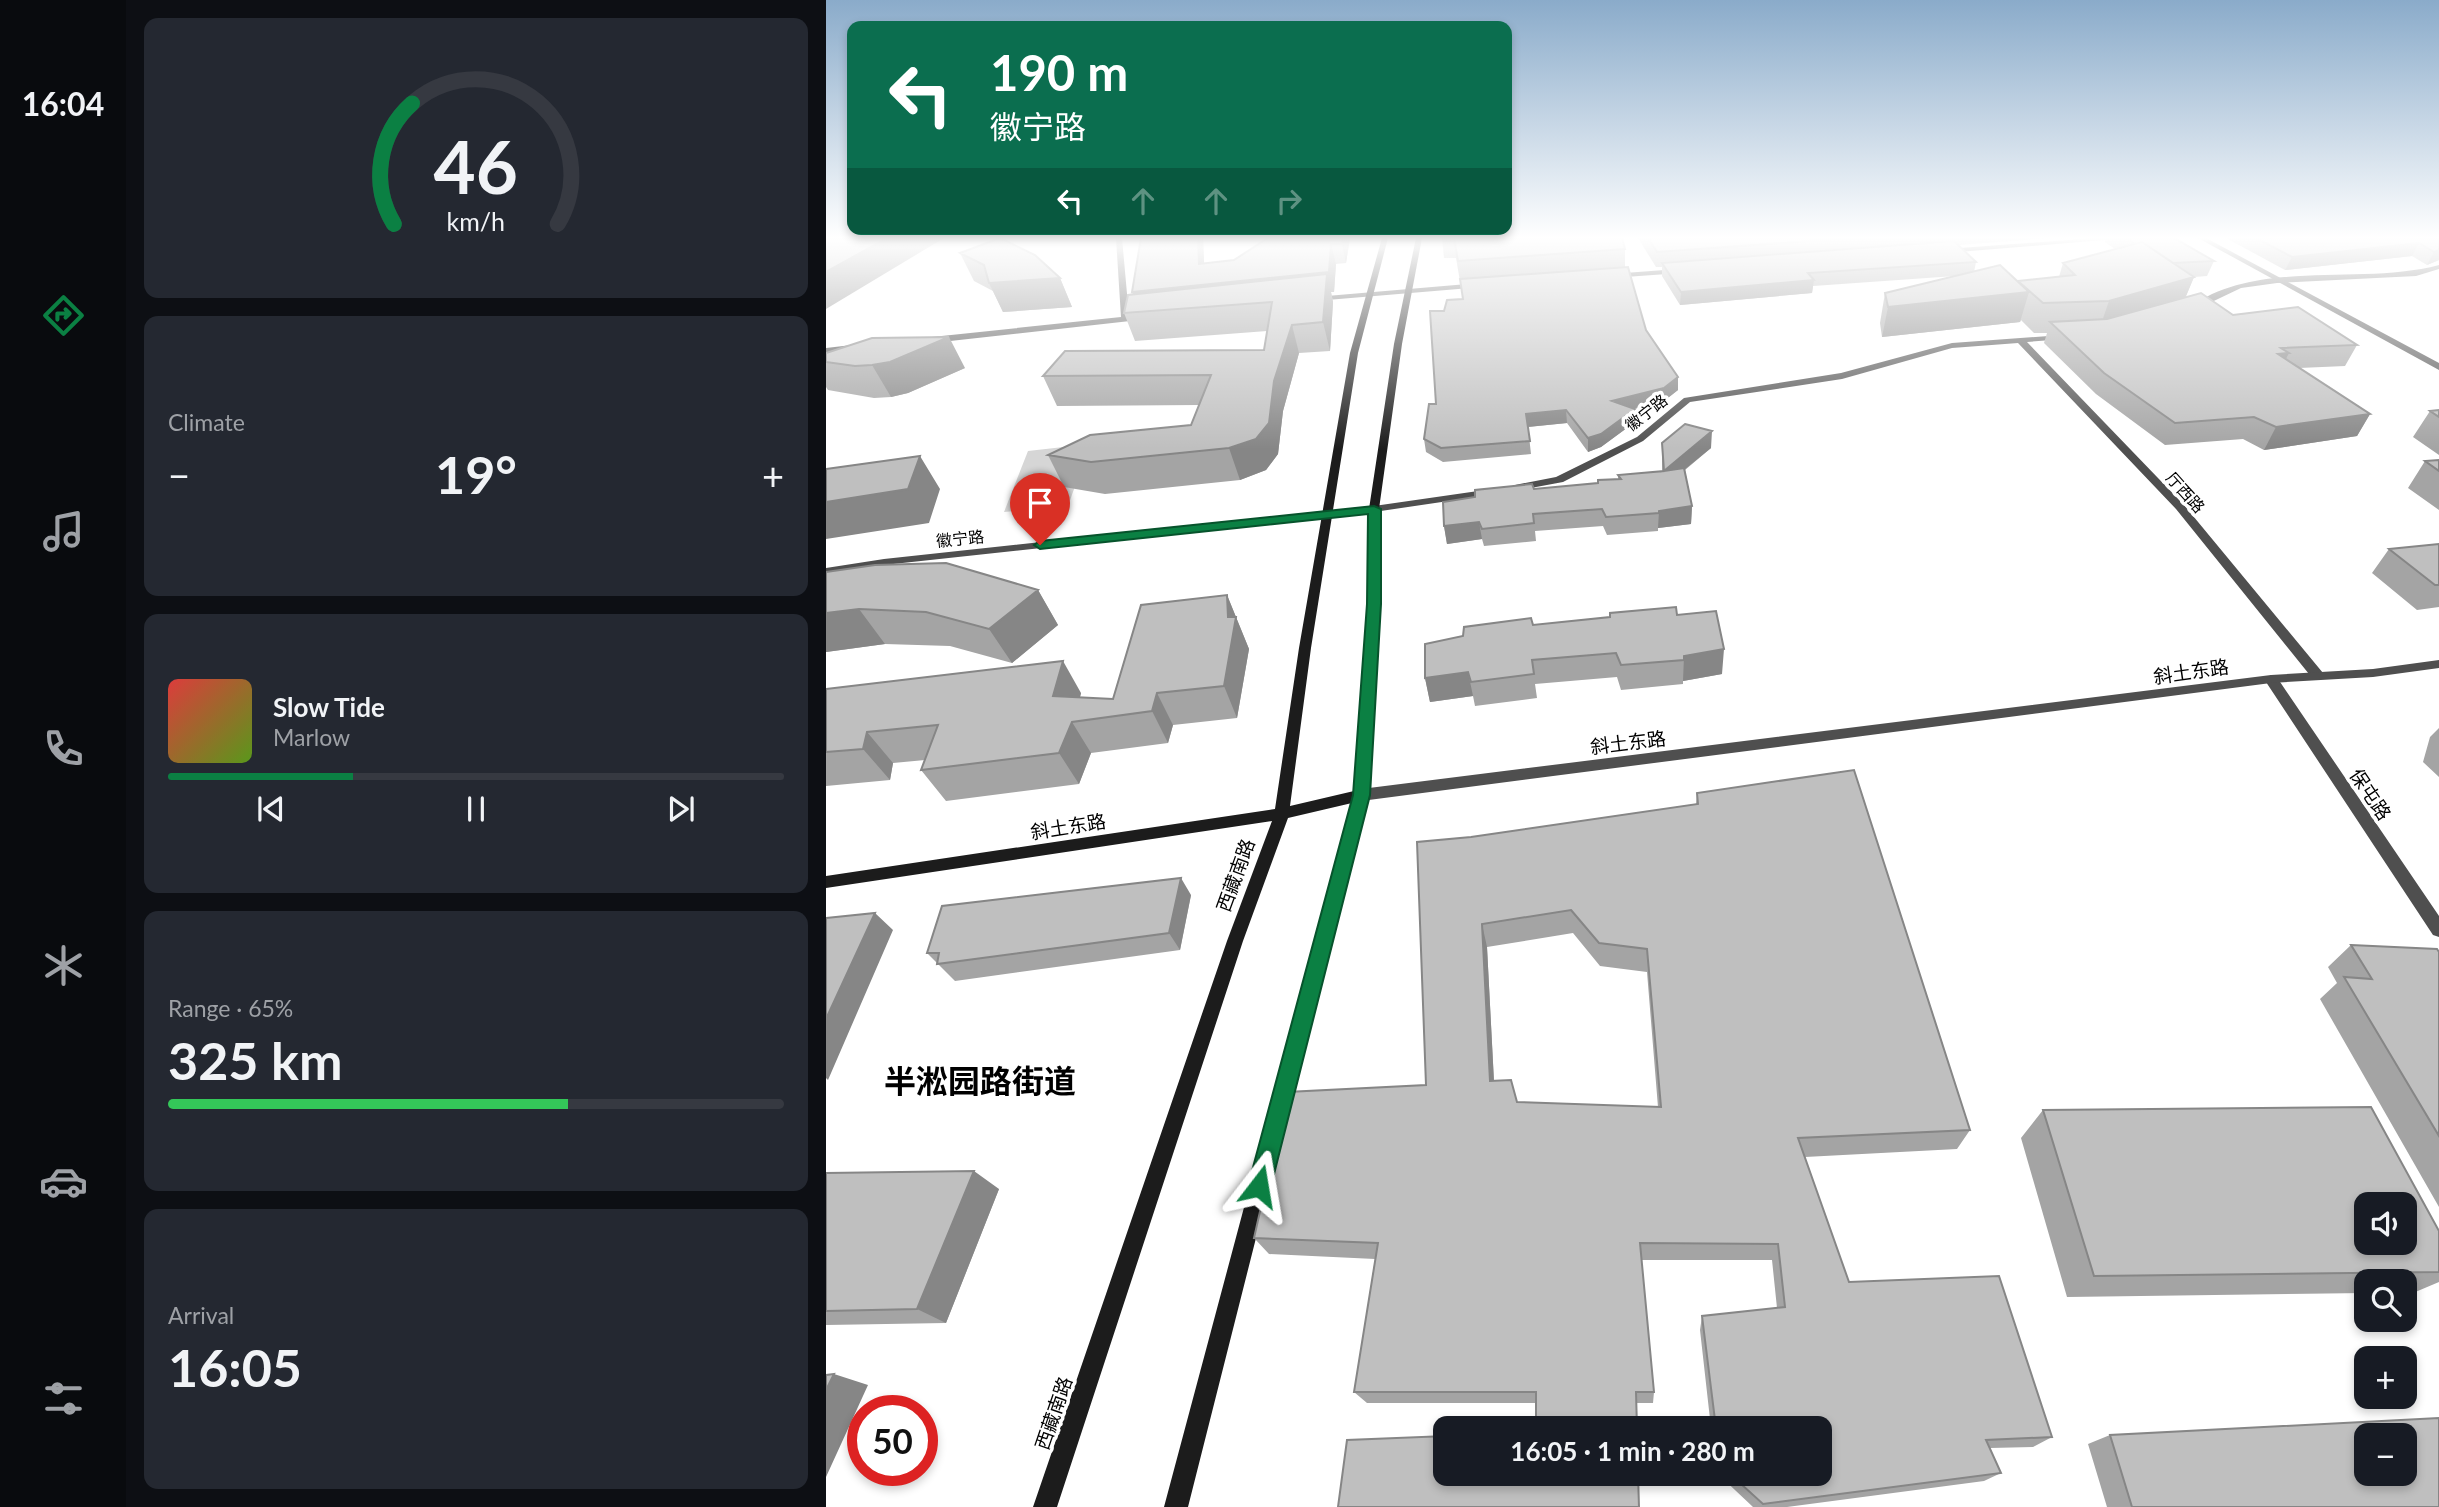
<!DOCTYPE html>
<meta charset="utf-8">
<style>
body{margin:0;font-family:Lato,"Noto Sans SC",sans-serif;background:#242831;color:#f1f3f6;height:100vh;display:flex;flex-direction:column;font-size:26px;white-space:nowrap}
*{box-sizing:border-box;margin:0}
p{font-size:23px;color:#9ea1a6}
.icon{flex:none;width:38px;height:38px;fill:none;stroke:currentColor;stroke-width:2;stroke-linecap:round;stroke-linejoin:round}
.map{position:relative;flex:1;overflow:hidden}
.details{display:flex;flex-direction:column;gap:18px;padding:18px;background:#0d0f14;width:700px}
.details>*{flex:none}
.banner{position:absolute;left:21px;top:21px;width:665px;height:214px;border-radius:14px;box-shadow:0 4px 10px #0003;background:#0b6e4f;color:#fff;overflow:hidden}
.buttons{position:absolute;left:1528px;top:1192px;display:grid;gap:14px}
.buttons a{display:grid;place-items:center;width:63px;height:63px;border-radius:14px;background:#171b24;box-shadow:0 4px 10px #0003;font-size:35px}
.speed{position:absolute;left:21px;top:1395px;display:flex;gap:14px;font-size:35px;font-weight:700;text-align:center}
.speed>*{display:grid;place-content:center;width:91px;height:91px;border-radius:50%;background:#171b24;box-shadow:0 4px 10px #0003;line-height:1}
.speed .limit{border:10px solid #d22;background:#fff;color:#111}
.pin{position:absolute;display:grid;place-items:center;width:60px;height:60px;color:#fff;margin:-72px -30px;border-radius:50% 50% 50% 0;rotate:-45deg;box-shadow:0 0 7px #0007}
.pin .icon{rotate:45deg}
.me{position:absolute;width:77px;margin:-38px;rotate:14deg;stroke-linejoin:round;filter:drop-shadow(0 0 5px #0008)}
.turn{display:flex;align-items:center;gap:24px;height:147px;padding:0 28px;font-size:32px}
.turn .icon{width:91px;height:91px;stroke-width:2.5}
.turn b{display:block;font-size:49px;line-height:60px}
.lanes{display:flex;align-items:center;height:66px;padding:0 28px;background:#0003;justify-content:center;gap:35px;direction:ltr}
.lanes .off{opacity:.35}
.big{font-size:52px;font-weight:700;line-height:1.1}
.details .card{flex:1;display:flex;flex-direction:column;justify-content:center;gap:10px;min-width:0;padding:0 24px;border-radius:14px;background:#242831}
.details .dial{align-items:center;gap:0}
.dial svg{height:182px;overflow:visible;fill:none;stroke:#363941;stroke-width:7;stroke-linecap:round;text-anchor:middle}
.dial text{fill:#f1f3f6;stroke:none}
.song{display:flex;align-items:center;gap:21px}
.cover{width:84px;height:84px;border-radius:10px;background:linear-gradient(135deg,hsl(0 70% 55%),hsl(90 70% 35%))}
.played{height:7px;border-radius:4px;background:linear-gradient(90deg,#0b8043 30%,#363941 30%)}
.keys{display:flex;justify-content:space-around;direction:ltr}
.heat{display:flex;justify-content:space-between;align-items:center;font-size:38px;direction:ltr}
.charge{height:10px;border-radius:5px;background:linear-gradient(90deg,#34c759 65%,#363941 0)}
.trip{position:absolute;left:607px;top:1416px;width:399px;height:70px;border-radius:14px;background:#171b24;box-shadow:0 4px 10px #0003;font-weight:700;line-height:70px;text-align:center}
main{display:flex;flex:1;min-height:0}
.tabs{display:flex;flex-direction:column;width:126px;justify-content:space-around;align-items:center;background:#090b0e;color:#9ea1a6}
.tabs .icon{width:49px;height:49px}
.tabs .current{color:#0b8043}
.tabs b{font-size:32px;color:#f1f3f6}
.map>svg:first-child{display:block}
</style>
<main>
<nav class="tabs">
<b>16:04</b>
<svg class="icon current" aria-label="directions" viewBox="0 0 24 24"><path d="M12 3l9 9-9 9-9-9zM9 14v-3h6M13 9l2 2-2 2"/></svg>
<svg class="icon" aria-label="music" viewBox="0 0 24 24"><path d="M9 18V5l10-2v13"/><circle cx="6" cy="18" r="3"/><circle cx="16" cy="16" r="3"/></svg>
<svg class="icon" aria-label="phone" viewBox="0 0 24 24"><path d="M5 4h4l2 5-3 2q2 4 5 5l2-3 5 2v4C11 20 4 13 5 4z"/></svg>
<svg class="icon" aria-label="climate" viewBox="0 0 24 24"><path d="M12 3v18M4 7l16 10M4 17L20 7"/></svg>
<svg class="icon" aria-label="car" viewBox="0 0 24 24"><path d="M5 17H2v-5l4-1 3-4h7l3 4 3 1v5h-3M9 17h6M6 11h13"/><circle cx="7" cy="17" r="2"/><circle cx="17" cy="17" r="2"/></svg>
<svg class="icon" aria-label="filters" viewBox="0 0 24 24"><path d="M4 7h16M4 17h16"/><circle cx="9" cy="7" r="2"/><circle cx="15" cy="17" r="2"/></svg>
</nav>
<section class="details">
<div class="card dial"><svg viewBox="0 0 100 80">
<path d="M14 69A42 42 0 1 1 86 69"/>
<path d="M14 69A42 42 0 0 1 22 16" stroke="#0b8043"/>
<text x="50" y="56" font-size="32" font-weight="700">46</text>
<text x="50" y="72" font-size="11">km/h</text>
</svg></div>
<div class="card"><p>Climate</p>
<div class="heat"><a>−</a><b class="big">19°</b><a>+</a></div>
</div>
<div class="card">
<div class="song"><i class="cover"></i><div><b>Slow Tide</b><p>Marlow</p></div></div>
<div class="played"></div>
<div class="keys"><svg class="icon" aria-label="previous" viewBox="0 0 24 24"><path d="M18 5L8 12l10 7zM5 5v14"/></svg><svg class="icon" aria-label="pause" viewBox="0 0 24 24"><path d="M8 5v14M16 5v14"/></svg><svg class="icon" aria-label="next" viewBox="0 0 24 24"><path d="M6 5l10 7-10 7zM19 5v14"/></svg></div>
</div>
<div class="card"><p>Range · 65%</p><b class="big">325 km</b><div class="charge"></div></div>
<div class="card"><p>Arrival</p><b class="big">16:05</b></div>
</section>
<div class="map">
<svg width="1613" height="1507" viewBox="0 0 1613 1507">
<rect width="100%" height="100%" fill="#fff"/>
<!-- green -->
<path fill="#d6d6d6" d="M 264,444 L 242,506 L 178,512 L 202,451 Z"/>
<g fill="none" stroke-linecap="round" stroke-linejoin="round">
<!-- minor -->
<path fill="#4f4f4f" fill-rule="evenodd" d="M 290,238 L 296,238 L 303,316 L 322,315 L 322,319 L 106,343 L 102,340 L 106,337 L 295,317 Z
M 1269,238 L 1302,238 L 1120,253 L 1116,251 L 1120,249 Z
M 1613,265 L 1613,269 L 1590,276 L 1451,283 L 1415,288 L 1371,309 L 1364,307 C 1432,258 1535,286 1613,265 Z
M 852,269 L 856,271 L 855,273 L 785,278 L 781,276 L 785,274 Z
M 653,283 L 657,285 L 656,287 L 489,301 L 485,299 L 489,297 Z
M 1236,335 L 1239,335 L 1239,339 L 1201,342 L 1358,505 L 1497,673 L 1498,676 L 1497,679 L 1487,679 L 1350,509 L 1192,343 L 1126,348 L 1016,379 L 864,402 L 817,441 L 737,482 L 689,491 L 684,488 L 689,485 L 730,477 L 811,437 L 858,398 L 1015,373 L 1126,343 Z
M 26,345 L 29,346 L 29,350 L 0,354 L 0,348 Z
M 666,489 L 671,492 L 670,494 L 548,512 L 58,565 L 0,574 L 0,568 L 58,559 L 548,506 Z
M 1445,675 L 1450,676 L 1613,916 L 1613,937 L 1607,935 L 1440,682 L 1439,679 Z"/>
<!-- tertiary -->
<path fill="#4f4f4f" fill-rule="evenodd" d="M 1372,238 L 1380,238 L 1613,363 L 1613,370 Z
M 1613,660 L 1613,668 L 1547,677 L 1445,683 L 535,801 L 530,799 L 528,795 L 530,791 L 535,789 L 1445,675 L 1547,669 Z"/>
<!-- secondary -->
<path fill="#1c1c1c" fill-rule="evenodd" d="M 556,238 L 562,238 L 532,353 L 485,648 L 464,806 L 528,791 L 542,604 L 543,509 L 568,344 L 590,238 L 596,238 L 576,344 L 553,509 L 554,604 L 542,795 L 362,1507 L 338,1507 L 526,803 L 462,818 L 417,941 L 231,1507 L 207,1507 L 401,941 L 446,821 L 0,888 L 0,876 L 449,809 L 473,648 L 524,353 Z"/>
</g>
<!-- wall -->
<path fill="#a4a4a4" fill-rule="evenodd" d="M 315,238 L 377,238 L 378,264 L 408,260 L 442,238 L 524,238 L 520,263 L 510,264 L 508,292 L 505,292 L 507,302 L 504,351 L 473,353 L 457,411 L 452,454 L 440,470 L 414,480 L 279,494 L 238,487 L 222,455 L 365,425 L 373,405 L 231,406 L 217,376 L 438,350 L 441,331 L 309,341 L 298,313 L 307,294 Z
M 616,238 L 796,238 L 799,249 L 799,267 L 820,330 L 852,390 L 838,401 L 808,408 L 809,409 L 809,422 L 775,447 L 762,452 L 741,423 L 702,427 L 705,454 L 617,462 L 600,452 L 598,439 L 610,404 L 618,311 L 637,299 L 630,258 L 618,258 Z
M 812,238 L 1224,238 L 1132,245 L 1150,262 L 1148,272 L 1192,282 L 1192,281 L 1233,277 L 1237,263 L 1289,249 L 1279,242 L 1280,238 L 1348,238 L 1388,261 L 1381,276 L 1368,277 L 1359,298 L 1407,315 L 1531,345 L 1519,366 L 1473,368 L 1544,414 L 1531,436 L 1438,450 L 1417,439 L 1339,445 L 1270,394 L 1218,343 L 1221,333 L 1208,333 L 1195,320 L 1194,322 L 1056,337 L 1054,323 L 1059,293 L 1129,276 L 987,286 L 986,293 L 854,305 L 836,276 L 836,267 L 830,267 Z
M 1400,238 L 1613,238 L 1613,260 L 1601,265 L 1586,256 L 1459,270 Z
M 134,253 L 234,278 L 246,307 L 177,312 L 167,291 L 148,281 Z
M 0,353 L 139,368 L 82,393 L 65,397 L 48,398 L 2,390 L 0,387 Z
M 1613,410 L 1613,455 L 1587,437 L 1604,411 Z
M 836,443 L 885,448 L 859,470 L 866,506 L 865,524 L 832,528 L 832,531 L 781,535 L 777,526 L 709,531 L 710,541 L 658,546 L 656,539 L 621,544 L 618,526 L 772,483 L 792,479 L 792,475 L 836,471 Z
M 1613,460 L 1613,510 L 1582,488 L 1599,461 Z
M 1613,544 L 1613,607 L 1591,610 L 1546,573 L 1563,549 Z
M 0,572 L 212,590 L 232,625 L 186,663 L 124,646 L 59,644 L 0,652 Z
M 401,595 L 423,649 L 411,718 L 347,725 L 342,743 L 265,753 L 253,784 L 120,801 L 95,770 L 99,760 L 67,763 L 64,780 L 0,786 L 0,689 L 255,693 L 254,697 L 287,699 Z
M 851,615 L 896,674 L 857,681 L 857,684 L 795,690 L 791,677 L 709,684 L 711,698 L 649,706 L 647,696 L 604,702 L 599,678 L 707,625 Z
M 1613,728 L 1613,777 L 1597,762 L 1604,737 Z
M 871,793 L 1144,1130 L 1131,1149 L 979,1157 L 1023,1282 L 1226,1437 L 1207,1447 L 1164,1448 L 1175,1473 L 1158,1481 L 961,1507 L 927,1507 L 892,1474 L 994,1474 L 994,1428 L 885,1428 L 874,1330 L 876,1316 L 951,1308 L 946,1260 L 815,1260 L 828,1392 L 827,1403 L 541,1403 L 528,1392 L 549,1259 L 443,1254 L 428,1238 L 600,1085 L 645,837 L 870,804 ZM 747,933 L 774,966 L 821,972 L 832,1107 L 691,1102 L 668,1081 L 661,947 Z
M 365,895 L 354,950 L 129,981 L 101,953 Z
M 1525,945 L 1613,952 L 1613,1207 L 1494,999 L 1511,983 L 1502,967 Z
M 1217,1110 L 1613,1231 L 1613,1282 L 1587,1293 L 1578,1293 L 1578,1281 L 1540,1281 L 1540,1293 L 1241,1297 L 1195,1138 Z
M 0,1173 L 173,1189 L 120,1323 L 0,1325 Z
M 1284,1435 L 1613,1507 L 1281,1507 L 1262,1444 Z"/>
<!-- shaded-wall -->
<path fill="#868686" d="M 61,238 L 118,238 L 0,309 L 0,272 Z
M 372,238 L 377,238 L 379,284 L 373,264 Z
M 517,238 L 524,238 L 520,263 L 516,244 Z
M 1593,243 L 1586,256 L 1459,270 L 1466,257 Z
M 505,244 L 510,264 L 508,292 L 505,292 L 507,302 L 504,351 L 497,322 L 499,293 L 313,312 L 306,292 Z
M 1613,250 L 1613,260 L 1601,265 L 1608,252 Z
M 1368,277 L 1356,306 L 1273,330 L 1283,301 Z
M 234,278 L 246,307 L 177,312 L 163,283 Z
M 988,280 L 986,293 L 854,305 L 855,292 Z
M 1203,292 L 1194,322 L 1056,337 L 1062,307 Z
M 466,325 L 473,353 L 457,411 L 452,454 L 440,470 L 414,480 L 403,448 L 448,381 Z
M 123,337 L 139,368 L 82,393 L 65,397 L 46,365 Z
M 1463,353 L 1452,374 L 1452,354 Z
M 852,377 L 852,390 L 838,401 L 786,414 L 786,401 Z
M 809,409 L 809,422 L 775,447 L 762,452 L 762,438 Z
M 740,410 L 741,423 L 701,427 L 700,414 Z
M 1544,414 L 1531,436 L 1438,450 L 1450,427 Z
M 886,431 L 885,448 L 837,487 L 838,471 Z
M 94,456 L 114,489 L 103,523 L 0,539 L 0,502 Z
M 866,506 L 865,524 L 832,528 L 833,511 Z
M 653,522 L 656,539 L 621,544 L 618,526 Z
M 212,590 L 232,625 L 186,663 L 163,629 Z
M 401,595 L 423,649 L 411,718 L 398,686 L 402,617 Z
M 33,609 L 59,644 L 0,652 L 0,613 Z
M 898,649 L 896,674 L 857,681 L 858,656 Z
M 237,661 L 255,693 L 248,721 L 246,722 L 265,753 L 253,784 L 233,753 L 227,696 Z
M 642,672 L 647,696 L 604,702 L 599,678 Z
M 331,693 L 347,725 L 342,743 L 326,711 Z
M 41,732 L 67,763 L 64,780 L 37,749 Z
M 355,878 L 365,895 L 354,950 L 343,933 Z
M 49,913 L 67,930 L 2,1080 L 0,1078 L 0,1019 Z
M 656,924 L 661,947 L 669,1102 L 664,1081 Z
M 148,1171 L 173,1189 L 120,1323 L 91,1309 Z
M 8,1374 L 42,1385 L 0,1477 L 0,1390 Z"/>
<!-- building -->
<path fill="#bfbfbf" stroke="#868686" stroke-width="2" fill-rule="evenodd" d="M 0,238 L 61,238 L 0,272 Z
M 174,238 L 209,255 L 234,278 L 163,283 L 158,265 L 134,253 Z
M 315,238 L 372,238 L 373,264 L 408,260 L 442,238 L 517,238 L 516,244 L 505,244 L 503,272 L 306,292 Z
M 628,238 L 796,238 L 799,249 L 632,261 Z
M 822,238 L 1025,238 L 831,252 Z
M 1300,238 L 1348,238 L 1388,261 L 1347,263 L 1316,242 L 1309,244 Z
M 1430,238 L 1613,238 L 1613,250 L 1608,252 L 1593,243 L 1466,257 Z
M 1128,241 L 1150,262 L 982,273 L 988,280 L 855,292 L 836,263 Z
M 1316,242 L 1368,277 L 1283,301 L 1217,303 L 1192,281 L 1249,275 L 1237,263 Z
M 1174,265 L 1203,292 L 1062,307 L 1059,293 Z
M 802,267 L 820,330 L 852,377 L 838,388 L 786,401 L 809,409 L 775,434 L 762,438 L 740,410 L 700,414 L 704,441 L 615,448 L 598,439 L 603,404 L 610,404 L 604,311 L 618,311 L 621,300 L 637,299 L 634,279 Z
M 501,274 L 497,322 L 466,325 L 448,381 L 443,423 L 430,439 L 403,448 L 265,462 L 222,455 L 264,435 L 365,425 L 385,375 L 217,376 L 239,351 L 438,350 L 446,302 L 298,313 L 302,295 Z
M 1375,293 L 1407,315 L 1472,307 L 1531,345 L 1455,348 L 1463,353 L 1452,354 L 1544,414 L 1450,427 L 1428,417 L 1349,423 L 1278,373 L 1224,322 L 1281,319 Z
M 123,337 L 64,362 L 46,365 L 29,366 L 0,362 L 0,353 L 46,338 Z
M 1613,410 L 1613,417 L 1604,411 Z
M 859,424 L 886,431 L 838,471 L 858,468 L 866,506 L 833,511 L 833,513 L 780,517 L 776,509 L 707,514 L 708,523 L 656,529 L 653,522 L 618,526 L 617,502 L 649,497 L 649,490 L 706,484 L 708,489 L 772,483 L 772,480 L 795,479 L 792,475 L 838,471 L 836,443 Z
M 94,456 L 82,489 L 0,502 L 0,469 Z
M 1613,460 L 1613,471 L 1599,461 Z
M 1613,544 L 1613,585 L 1609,585 L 1563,549 Z
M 120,563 L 212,590 L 163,629 L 100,612 L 33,609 L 0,613 L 0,572 L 49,565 Z
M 401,595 L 402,617 L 410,617 L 398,686 L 331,693 L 326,711 L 246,722 L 233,753 L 95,770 L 112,725 L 41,732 L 37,749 L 0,752 L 0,689 L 237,661 L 227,696 L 287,699 L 315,605 Z
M 850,607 L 851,615 L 890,611 L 898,649 L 858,656 L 858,660 L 795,665 L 790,653 L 706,660 L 708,674 L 645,682 L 642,672 L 599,678 L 599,644 L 637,636 L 638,627 L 705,618 L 707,625 L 784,617 L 784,613 Z
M 1028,770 L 1144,1130 L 972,1138 L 1023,1282 L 1173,1276 L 1226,1437 L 1160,1440 L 1175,1473 L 937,1504 L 904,1474 L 994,1474 L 994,1428 L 890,1428 L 876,1316 L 959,1307 L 952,1244 L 814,1243 L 828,1392 L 810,1392 L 811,1428 L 710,1428 L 710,1392 L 528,1392 L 552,1243 L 428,1238 L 461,1092 L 600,1085 L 591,842 L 645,837 L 872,804 L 871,793 ZM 745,910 L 773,943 L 821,949 L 835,1107 L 691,1102 L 685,1080 L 664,1081 L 656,924 Z
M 355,878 L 343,933 L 111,964 L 113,953 L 101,953 L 116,906 Z
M 49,913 L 0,1019 L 0,918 Z
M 1525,945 L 1611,949 L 1613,952 L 1613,1136 L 1518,977 L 1546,979 Z
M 1545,1107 L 1613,1231 L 1613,1272 L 1268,1276 L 1217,1110 ZM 1540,1204 L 1578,1204 L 1578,1242 L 1540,1242 Z
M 148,1171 L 91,1309 L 0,1311 L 0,1173 Z
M 8,1374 L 0,1390 L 0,1375 Z
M 1613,1418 L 1613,1507 L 1306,1507 L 1284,1435 ZM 1540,1435 L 1578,1435 L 1578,1474 L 1540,1474 Z
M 620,1436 L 620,1474 L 812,1474 L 813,1507 L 512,1507 L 521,1440 Z"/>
<!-- sky -->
<linearGradient id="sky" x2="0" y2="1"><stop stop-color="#8aabca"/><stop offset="0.53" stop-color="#fff"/><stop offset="1" stop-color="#fff" stop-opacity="0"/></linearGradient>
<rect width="1613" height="449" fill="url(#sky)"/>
<!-- route -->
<path fill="#0b8043" stroke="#07532c" stroke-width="2" d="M 548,506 L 555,509 L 555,604 L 544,795 L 445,1186 L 441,1194 L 433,1197 L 425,1194 L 422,1186 L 527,795 L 541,604 L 542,514 L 214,549 L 208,545 L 214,541 Z"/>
<g text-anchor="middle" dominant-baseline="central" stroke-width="7" stroke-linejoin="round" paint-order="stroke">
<!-- far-street labels -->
<g font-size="16" fill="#000" stroke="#fff">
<text transform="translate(820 412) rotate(-38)">徽宁路</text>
<text transform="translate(1360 492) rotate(48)">厅西路</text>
<text transform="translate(134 538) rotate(-6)">徽宁路</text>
</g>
<!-- street labels -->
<g font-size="19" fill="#000" stroke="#fff">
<text transform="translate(1365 671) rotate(-8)">斜土东路</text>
<text transform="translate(802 742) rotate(-7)">斜土东路</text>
<text transform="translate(1545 794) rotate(56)">保屯路</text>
<text transform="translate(242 826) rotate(-9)">斜土东路</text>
<text transform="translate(409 875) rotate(-70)">西藏南路</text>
<text transform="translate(227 1413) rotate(-71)">西藏南路</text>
</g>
<!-- near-district labels -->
<g font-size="32" font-weight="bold" fill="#000" stroke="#fff">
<text x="154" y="1080">半淞园路街道</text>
</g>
</g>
</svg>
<div class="buttons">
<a><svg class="icon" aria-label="sound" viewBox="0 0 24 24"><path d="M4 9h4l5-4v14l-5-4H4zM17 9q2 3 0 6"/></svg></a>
<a><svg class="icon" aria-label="search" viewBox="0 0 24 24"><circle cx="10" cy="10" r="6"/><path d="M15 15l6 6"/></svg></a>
<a>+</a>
<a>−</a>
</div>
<div class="speed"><div class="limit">50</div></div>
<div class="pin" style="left:214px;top:545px;background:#d93025"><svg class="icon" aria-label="arrive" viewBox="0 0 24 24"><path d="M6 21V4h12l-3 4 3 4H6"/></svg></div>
<svg class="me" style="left:433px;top:1186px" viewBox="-20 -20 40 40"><path d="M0-17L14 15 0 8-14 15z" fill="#0b8043" stroke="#fff" stroke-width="4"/></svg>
<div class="trip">16:05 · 1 min · 280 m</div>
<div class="banner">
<div class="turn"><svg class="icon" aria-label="left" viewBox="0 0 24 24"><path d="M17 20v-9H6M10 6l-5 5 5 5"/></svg><div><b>190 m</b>徽宁路</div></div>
<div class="lanes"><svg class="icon" aria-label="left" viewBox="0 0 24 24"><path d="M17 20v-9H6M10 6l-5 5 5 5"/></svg><svg class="icon off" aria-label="ahead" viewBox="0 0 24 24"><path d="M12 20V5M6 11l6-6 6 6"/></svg><svg class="icon off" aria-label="ahead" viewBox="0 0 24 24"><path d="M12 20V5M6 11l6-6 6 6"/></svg><svg class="icon off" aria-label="right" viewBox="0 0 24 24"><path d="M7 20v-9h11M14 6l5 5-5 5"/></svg></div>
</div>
</div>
</main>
